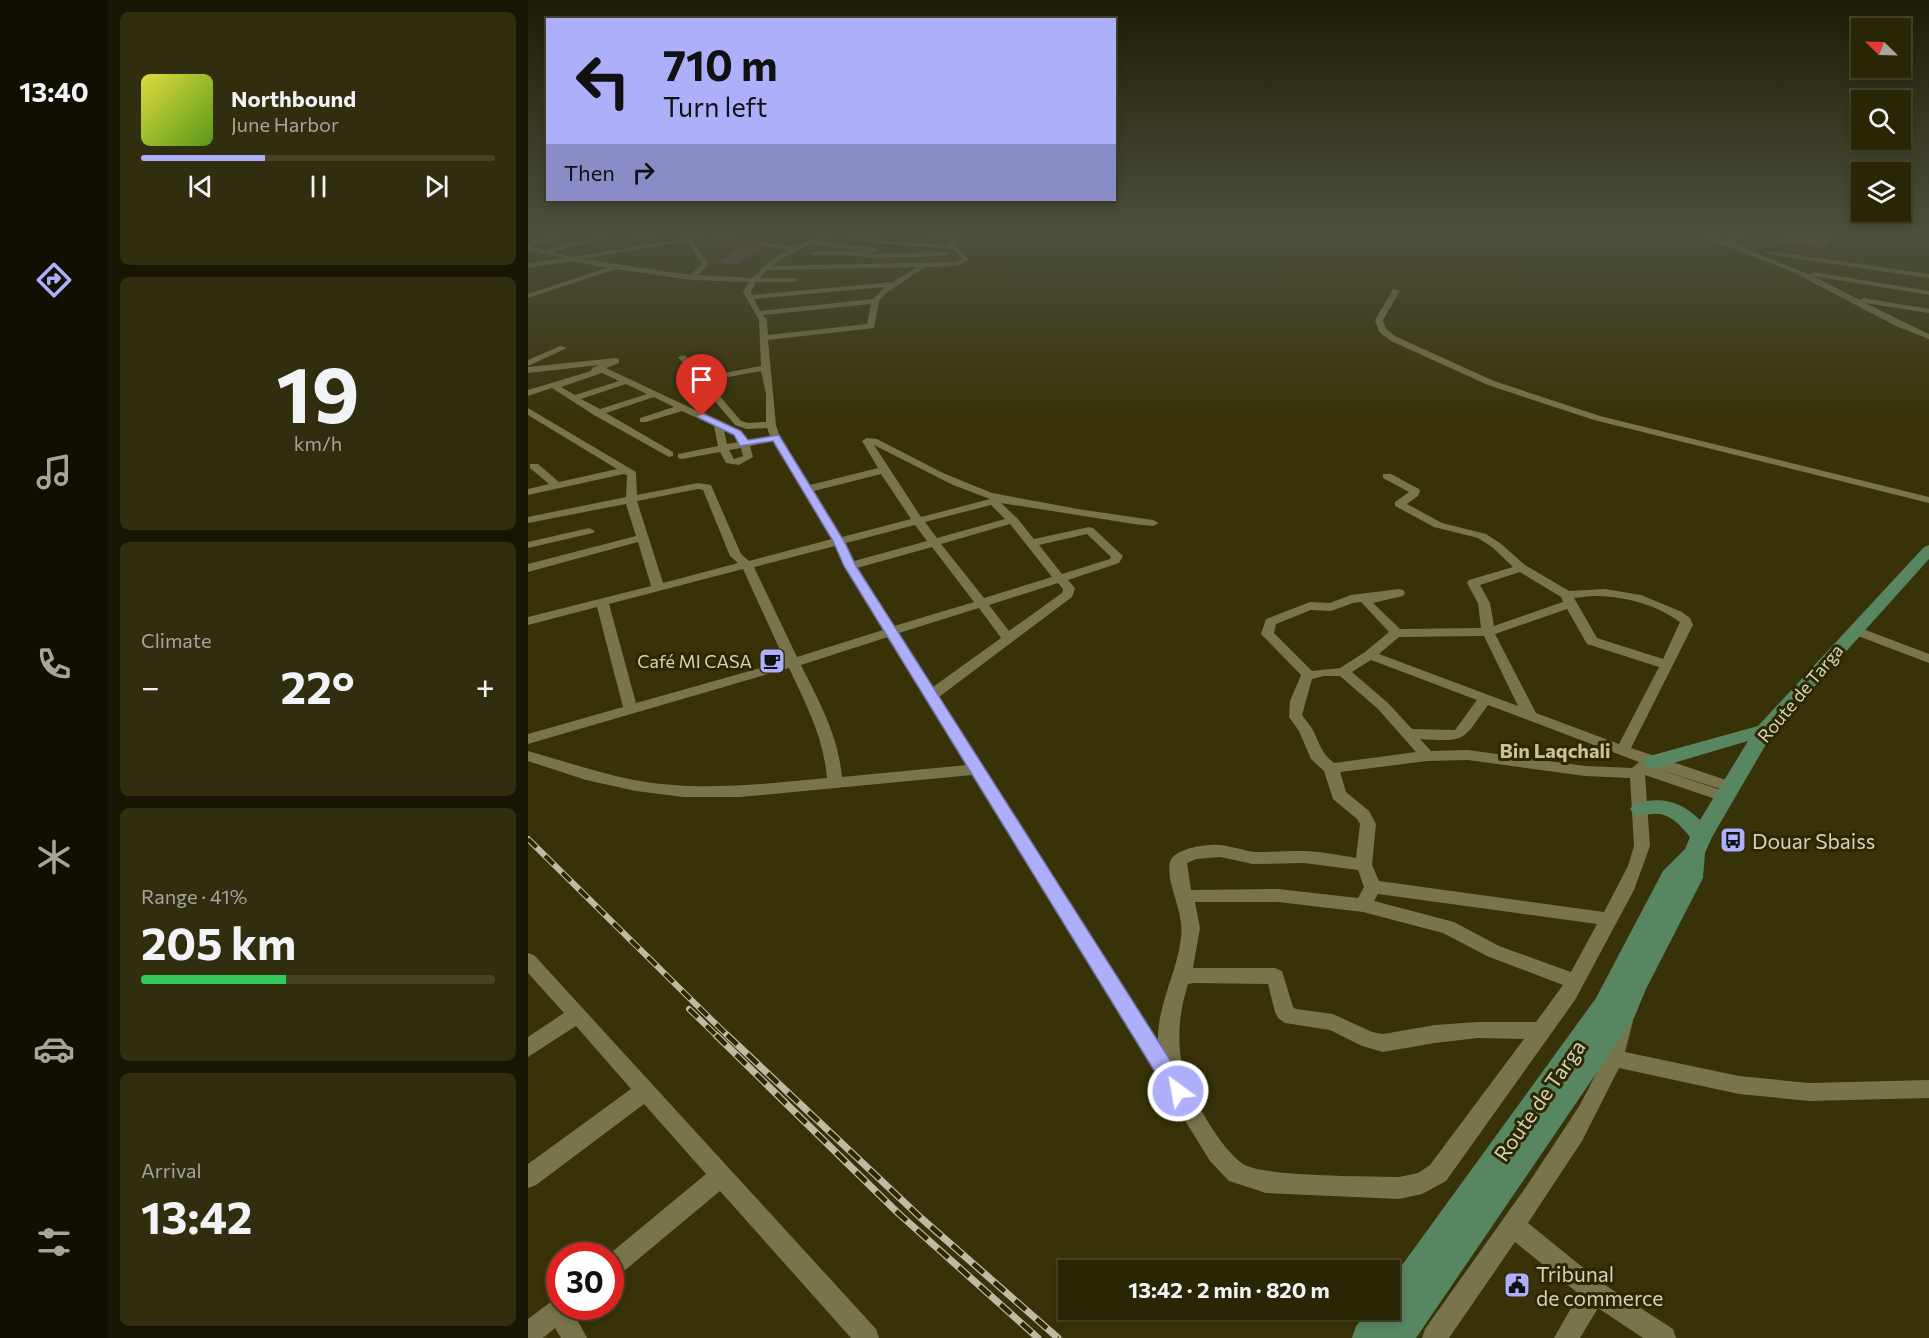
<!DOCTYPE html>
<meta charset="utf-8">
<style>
body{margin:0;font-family:Commissioner,sans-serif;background:#312e10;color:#f1f3f6;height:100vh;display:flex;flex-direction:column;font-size:22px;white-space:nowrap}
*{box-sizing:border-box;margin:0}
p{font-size:20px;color:#a5a59b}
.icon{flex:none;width:33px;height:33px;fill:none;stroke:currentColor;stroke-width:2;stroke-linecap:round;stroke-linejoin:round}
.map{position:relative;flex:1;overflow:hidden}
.details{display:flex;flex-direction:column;gap:12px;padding:12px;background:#171503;width:420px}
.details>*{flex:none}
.banner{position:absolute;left:18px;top:18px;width:570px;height:183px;border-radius:0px;box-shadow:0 3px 9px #0003,0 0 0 2px #454328;background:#adaffb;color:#111;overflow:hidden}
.needle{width:39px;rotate:293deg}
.controls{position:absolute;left:1323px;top:18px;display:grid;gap:12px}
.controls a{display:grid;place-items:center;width:60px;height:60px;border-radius:0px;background:#292606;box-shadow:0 3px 9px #0003,0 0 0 2px #454328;font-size:30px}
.speed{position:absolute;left:18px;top:1242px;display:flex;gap:12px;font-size:30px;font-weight:700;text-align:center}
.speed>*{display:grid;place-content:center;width:78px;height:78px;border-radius:50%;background:#292606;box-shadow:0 3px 9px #0003,0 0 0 2px #454328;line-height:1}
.speed .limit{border:9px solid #d22;background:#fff;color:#111}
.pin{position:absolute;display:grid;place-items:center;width:51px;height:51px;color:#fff;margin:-62px -26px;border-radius:50% 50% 50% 0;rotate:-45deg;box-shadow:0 0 6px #0007}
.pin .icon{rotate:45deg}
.me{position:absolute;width:66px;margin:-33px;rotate:328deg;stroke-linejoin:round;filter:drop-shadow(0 0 4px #0008)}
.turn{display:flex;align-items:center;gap:21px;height:126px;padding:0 18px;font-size:27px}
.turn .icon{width:78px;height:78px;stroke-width:2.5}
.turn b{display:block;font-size:42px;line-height:51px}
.then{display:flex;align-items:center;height:57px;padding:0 18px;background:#0003;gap:12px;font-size:22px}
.big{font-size:45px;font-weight:700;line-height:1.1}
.details .widget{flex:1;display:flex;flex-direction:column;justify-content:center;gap:9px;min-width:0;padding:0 21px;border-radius:9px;background:#312e10}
.details .dial{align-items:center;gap:0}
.dial b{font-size:78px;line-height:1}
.song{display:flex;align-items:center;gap:18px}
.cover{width:72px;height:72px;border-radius:9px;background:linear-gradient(135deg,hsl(60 70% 55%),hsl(90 70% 35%))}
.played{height:6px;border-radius:3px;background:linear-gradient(90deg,#adaffb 35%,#454328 35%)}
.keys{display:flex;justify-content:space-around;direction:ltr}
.heat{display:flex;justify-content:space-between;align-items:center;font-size:33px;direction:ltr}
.charge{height:9px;border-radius:4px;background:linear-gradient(90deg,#34c759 41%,#454328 0)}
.trip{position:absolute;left:530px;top:1260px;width:342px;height:60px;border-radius:0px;background:#292606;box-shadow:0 3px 9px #0003,0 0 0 2px #454328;font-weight:700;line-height:60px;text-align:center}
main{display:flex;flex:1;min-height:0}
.tab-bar{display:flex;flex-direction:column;width:108px;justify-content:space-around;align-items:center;background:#100f02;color:#a5a59b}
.tab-bar .icon{width:42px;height:42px}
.tab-bar .selected{color:#adaffb}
.tab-bar b{font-size:27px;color:#f1f3f6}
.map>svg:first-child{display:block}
</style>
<main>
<nav class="tab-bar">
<b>13:40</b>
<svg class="icon selected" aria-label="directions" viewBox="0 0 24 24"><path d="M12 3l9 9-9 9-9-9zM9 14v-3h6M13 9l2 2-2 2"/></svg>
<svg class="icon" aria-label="music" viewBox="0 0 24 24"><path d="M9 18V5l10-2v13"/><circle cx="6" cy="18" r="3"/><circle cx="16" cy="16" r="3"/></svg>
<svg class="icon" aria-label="phone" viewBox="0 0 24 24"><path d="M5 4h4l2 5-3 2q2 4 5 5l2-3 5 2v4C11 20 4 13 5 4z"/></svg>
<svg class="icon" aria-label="climate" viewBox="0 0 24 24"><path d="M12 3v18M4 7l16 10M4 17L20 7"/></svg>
<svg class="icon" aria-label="car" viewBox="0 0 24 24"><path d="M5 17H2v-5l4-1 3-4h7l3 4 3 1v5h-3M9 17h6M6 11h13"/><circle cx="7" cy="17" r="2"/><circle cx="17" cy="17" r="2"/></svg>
<svg class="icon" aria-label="filters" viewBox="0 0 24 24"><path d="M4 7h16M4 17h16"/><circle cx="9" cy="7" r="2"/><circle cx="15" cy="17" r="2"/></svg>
</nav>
<section class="details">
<div class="widget">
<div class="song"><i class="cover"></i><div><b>Northbound</b><p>June Harbor</p></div></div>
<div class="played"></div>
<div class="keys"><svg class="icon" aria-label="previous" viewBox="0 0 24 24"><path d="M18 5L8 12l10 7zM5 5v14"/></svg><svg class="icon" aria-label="pause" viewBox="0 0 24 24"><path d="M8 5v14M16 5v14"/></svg><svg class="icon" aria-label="next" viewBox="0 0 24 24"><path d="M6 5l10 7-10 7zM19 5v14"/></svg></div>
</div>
<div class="widget dial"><b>19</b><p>km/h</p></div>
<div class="widget"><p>Climate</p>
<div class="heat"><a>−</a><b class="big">22°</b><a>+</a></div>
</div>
<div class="widget"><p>Range · 41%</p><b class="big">205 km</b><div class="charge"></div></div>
<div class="widget"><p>Arrival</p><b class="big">13:42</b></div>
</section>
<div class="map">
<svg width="1401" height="1338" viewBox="0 0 1401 1338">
<rect width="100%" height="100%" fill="#373208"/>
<!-- green -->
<path fill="#6f405e" d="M 1257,233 L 1308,233 L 1296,248 L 1249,241 Z
M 215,247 L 235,248 L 208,264 L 187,263 Z"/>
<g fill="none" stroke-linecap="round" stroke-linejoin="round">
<!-- minor -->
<path fill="#78744b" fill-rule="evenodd" d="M 40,233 L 50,233 L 2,246 L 17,250 L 84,233 L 94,233 L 24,252 L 44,257 L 158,238 L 158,233 L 164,233 L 164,236 L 199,233 L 164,240 L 181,264 L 170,275 L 224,278 L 244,259 L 259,250 L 231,245 L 233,242 L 265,247 L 303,233 L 312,233 L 292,241 L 304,244 L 350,248 L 350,250 L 344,254 L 416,252 L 419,254 L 416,256 L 337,258 L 334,256 L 285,255 L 283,252 L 341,250 L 304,248 L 285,243 L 260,255 L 244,266 L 428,262 L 434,259 L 425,249 L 334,242 L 337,240 L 421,245 L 421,238 L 354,233 L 428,233 L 426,243 L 440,258 L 440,260 L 429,266 L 397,267 L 358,293 L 351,301 L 346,328 L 240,340 L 248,425 L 251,434 L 282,485 L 350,468 L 334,441 L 339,438 L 349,439 L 415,473 L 464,493 L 550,509 L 625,520 L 631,523 L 625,526 L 606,524 L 473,503 L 489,518 L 506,539 L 561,527 L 565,528 L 595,556 L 591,563 L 540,580 L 547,588 L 544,597 L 411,697 L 630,1041 C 629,1005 649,973 653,938 C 657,911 637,884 642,862 C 646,848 679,844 692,845 C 704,846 716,851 728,852 C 743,852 758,851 774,851 C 792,851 810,855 828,858 L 832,824 L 829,819 L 805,799 L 796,771 L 783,759 L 771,731 L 761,717 L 762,701 L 773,675 L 733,634 L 738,619 L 782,602 L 802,603 L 823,595 L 871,589 L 875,590 L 877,593 L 875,596 L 845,603 L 872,629 L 953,628 L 950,603 L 939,583 L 941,580 L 985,567 L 964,547 L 950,538 L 906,527 L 867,506 L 867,502 L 881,492 L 855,478 L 855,474 L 863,474 L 891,489 L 892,491 L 890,496 L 879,504 L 914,523 L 958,534 L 972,543 L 997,565 L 1041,591 L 1077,589 L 1113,595 L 1154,612 L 1162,618 L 1165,625 L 1103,748 L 1207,783 L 1210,787 L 1207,791 L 1202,792 L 1126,768 L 1202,793 L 1204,797 L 1202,801 L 1196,802 L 1117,775 L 1122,846 L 1106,890 L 1047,1000 L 918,1181 L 894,1194 L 871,1199 L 738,1193 L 701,1181 L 682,1161 L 444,775 L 212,797 L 155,797 L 108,791 L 58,780 L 0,761 L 0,751 C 36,761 70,773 106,780 C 170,792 235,784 299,778 C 295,735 279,707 261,668 L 0,744 L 0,734 L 95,707 L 69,607 L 0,625 L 0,617 L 123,586 L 110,542 L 0,572 L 0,564 L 108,536 L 98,504 L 0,523 L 0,517 L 98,497 L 99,475 L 96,474 L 0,495 L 0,489 L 21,484 L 2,468 L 2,464 L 10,464 L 31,482 L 89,469 L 0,415 L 0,408 L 108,472 L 109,495 L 170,483 L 183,485 L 213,554 L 221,561 L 304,539 L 246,441 L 222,446 L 225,457 L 211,465 L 198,463 L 192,452 L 154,459 L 150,458 L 150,454 L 190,446 L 186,426 L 154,411 L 118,422 L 112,422 L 112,418 L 146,407 L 126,397 L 78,413 L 145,452 L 145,456 L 141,457 L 66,415 L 24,388 L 0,396 L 0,390 L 63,371 L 64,368 L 71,365 L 0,373 L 0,367 L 88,358 L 91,359 L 91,363 L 78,368 L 212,431 L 220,440 L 242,436 L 239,428 L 219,429 L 207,425 L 150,357 L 157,355 L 175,377 L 233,366 L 231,320 L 215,292 L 221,282 L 163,280 L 88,269 L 0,298 L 0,294 L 79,268 L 44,261 L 0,268 L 0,264 L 35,258 L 0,250 L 0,243 ZM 159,241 L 174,264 L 162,275 L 54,259 ZM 389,267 L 365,282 L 224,295 L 223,292 L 228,282 L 267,282 L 271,280 L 267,278 L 232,278 L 239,270 ZM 357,287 L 345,299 L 232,311 L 226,299 ZM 343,304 L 339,324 L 240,335 L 239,320 L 235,315 ZM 233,371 L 238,394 L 238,422 L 220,423 L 213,421 L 179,381 ZM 74,373 L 91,381 L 47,395 L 33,387 ZM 98,384 L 119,394 L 72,409 L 53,399 ZM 196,431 L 206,435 L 211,442 L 199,444 ZM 346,445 L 425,485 L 462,499 L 393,517 ZM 213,448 L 215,456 L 206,459 L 201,450 ZM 353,474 L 383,519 L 314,537 L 286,491 ZM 170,489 L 175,490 L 202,556 L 210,563 L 135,583 L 109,501 ZM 463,505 L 477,519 L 409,538 L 397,522 ZM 482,524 L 524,577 L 456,598 L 413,544 ZM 387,525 L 399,541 L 326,561 L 318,543 ZM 559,534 L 583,557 L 582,559 L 534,574 L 511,545 ZM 307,546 L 316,566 L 355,630 L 269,657 L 226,567 ZM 404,547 L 446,602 L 366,626 L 329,568 ZM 215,569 L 257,661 L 108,703 L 81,604 ZM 992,572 L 1033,597 L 1035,602 L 966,626 L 962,603 L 952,585 ZM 530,583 L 535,589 L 534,593 L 481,631 L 461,605 ZM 1065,596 C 1096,596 1127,604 1152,622 L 1135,659 L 1069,638 L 1046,598 ZM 833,602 L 861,632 L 837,652 L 812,668 L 784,671 L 746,633 L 748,624 L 783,610 L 803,611 L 825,603 ZM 451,608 L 473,638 L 405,687 L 371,633 ZM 1039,609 L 1059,644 L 1131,667 L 1091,744 L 1008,713 L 967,634 ZM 956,636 L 990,706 L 851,654 L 871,637 ZM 360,637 L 439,765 L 314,777 C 310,734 291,702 273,665 ZM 843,660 L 949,700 L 927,730 L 884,729 L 860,703 L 824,672 ZM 796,676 L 812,676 L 850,709 L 888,752 L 806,763 C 794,754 792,745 786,732 C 783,726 778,721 774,715 L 784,679 ZM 960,705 L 1111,762 L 1104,768 L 1057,766 L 940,750 L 903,751 L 892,739 C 939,742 934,741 960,705 ZM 940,760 L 1057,776 L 1102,778 L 1106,846 L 1100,866 L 1076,912 L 851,881 L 844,865 L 848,824 L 841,811 L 818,792 L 812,772 L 899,761 ZM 692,857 L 725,864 L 776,863 L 830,870 L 836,887 L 830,898 L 750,889 L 663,890 L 659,863 L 668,859 ZM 850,894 L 1069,924 L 1043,972 L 971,946 L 926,922 L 846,901 ZM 667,902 L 750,902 L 835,912 L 915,933 L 959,956 L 1035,985 L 1008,1022 L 950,1022 L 907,1025 L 855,1034 L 844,1032 L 805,1014 L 768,1009 L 765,1007 L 754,971 L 747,968 L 665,968 L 672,928 ZM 666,983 L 740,984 L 747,1012 L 750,1018 L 757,1023 L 802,1030 L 834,1046 L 855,1052 L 907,1043 L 950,1038 L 996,1039 L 902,1165 L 890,1173 L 871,1177 C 842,1176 734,1177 715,1164 C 691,1147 671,1105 656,1081 L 657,1078 C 648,1044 650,1017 660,984 Z
M 101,233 L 107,233 L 112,237 L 126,236 L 129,238 L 110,241 Z
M 211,233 L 223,233 L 188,241 L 185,239 Z
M 1164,233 L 1173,233 L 1198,241 L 1213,233 L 1220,233 L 1204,243 L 1282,275 L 1285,272 L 1401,291 L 1401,295 L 1285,276 L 1332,300 L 1335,298 L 1401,309 L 1401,313 L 1337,303 L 1401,334 L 1401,339 L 1368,326 L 1263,271 Z
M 320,234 L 348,236 L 351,238 L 348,240 L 318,237 Z
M 1240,251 L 1401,274 L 1401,278 L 1238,254 Z
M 865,289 L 872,291 L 855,320 L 858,329 L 869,337 L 966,381 L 1072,416 L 1401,497 L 1401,503 L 1066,420 L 960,385 L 863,341 L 851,332 L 847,320 Z
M 32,346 L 39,348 L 0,366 L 0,360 Z
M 61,528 L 67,531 L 65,533 L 0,548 L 0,542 Z
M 1327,626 L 1401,654 L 1401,663 L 1322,633 L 1321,630 L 1322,627 Z
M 0,953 L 6,955 L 348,1329 L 351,1338 L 323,1338 L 192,1191 L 90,1276 L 82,1279 L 82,1256 L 79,1256 L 178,1174 L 116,1104 L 8,1185 L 0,1188 L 0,1164 L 103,1089 L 48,1026 L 0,1057 L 0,1037 L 36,1013 L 0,973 Z
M 1095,1013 L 1102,1015 L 1105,1021 L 1097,1052 L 1211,1076 L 1281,1083 L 1401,1080 L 1401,1098 L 1281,1101 L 1211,1094 L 1091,1068 L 1054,1141 L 1000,1223 L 1074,1283 L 1145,1329 L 1148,1338 L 1115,1338 L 1070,1308 L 1052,1338 L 1026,1338 L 1051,1294 L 987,1242 L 921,1338 L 894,1338 L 897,1329 L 998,1187 L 1052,1105 L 1071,1068 L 1088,1015 Z
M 32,1295 L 32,1306 L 47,1306 L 45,1312 L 59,1338 L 33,1338 L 27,1328 L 15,1338 L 0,1338 L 0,1319 Z"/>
<!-- major -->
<path fill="#588661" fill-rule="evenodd" d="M 1401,545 L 1401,559 L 1244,734 L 1184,837 L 1177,853 L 1175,878 L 1118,989 L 1106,1018 L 888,1338 L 824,1338 L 828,1326 L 841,1310 L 861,1310 L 861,1283 L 1068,998 L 1135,871 L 1157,849 L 1162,837 C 1153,826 1141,812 1125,814 C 1117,814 1113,817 1106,814 L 1102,809 L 1106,804 C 1132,796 1152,800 1172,820 L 1220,741 L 1125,769 L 1118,767 L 1115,762 L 1118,757 L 1230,726 L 1396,547 Z"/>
<!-- rail-far1 casing -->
<g stroke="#bdbba2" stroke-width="6">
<path id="rail-far1" d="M 0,839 L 201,1037
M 161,1009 L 190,1037"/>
</g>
<!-- rail casing -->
<g stroke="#bdbba2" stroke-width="7">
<path id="rail" d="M 188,1035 L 370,1213 L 510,1338
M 199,1035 L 393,1218 L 530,1338"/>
</g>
<!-- rail-far1 -->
<use href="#rail-far1" stroke="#2d2800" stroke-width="4" stroke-dasharray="12" stroke-linecap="butt"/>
<!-- rail -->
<use href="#rail" stroke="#2d2800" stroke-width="4.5" stroke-dasharray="14" stroke-linecap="butt"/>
</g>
<!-- sky -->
<linearGradient id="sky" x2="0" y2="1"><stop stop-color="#1e1c04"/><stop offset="0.55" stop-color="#4d4f3d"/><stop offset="1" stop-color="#4d4f3d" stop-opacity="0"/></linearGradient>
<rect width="1401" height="420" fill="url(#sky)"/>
<!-- route -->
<path fill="#adaffb" stroke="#7072a3" stroke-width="1.5" d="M 174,413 L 213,431 L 220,440 L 251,435 L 316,541 L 328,566 L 658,1085 L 661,1091 L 658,1098 L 650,1101 L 643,1098 L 316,566 L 305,541 L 245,441 L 212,446 L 206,435 L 171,418 L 169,416 Z"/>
<!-- icons -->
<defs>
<g id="cafe-square" transform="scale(1.35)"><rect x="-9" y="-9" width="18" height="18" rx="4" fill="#adaffb" stroke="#2d2800"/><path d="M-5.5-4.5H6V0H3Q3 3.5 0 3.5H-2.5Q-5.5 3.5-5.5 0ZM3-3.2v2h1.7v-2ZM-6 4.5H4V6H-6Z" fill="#111"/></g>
<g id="bus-square" transform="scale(1.35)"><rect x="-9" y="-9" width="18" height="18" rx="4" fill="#adaffb" stroke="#2d2800"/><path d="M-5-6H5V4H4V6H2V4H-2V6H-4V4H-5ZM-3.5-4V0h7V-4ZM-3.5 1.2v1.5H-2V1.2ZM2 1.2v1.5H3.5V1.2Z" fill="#111"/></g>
<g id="civic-square" transform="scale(1.35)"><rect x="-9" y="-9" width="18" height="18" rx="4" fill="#adaffb" stroke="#2d2800"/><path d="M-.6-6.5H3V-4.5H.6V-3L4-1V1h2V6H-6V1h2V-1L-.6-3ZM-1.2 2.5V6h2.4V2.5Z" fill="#111"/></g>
</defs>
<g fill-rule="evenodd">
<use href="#cafe-square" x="244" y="661"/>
<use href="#bus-square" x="1205" y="840"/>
<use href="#civic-square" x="989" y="1285"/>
</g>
<g text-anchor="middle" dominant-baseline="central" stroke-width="6" stroke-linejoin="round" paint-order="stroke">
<!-- poi labels -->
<g font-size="18" fill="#d4d2bc" stroke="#2d2800" text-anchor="end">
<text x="224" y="661">Café MI CASA</text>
</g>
<!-- street labels -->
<g font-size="18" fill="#d4d2bc" stroke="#2d2800">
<text transform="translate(1272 693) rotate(-50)">Route de Targa</text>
</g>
<!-- neighbourhood labels -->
<g font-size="20" font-weight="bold" fill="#c8c398" stroke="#2d2800">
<text x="1027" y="750">Bin Laqchali</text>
</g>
<!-- near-poi labels -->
<g font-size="21" fill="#d4d2bc" stroke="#2d2800" text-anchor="start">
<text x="1224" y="840">Douar Sbaiss</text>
<text x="1008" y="1273">Tribunal<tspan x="1008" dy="24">de commerce</tspan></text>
</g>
<!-- near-street labels -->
<g font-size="21" fill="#d4d2bc" stroke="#2d2800">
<text transform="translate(1011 1100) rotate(-55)">Route de Targa</text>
</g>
</g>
</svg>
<div class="controls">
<a><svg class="needle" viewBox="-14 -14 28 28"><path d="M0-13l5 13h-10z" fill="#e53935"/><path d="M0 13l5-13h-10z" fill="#a5a59b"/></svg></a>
<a><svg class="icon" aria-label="search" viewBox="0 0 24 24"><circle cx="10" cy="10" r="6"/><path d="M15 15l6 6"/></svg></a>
<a><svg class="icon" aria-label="layers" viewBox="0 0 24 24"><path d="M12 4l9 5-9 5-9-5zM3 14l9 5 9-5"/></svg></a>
</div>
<div class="speed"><div class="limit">30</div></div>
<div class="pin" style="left:174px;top:416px;background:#d93025"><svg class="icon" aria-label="arrive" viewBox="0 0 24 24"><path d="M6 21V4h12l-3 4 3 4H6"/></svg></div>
<svg class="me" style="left:650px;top:1091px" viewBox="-20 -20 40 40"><circle r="17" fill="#adaffb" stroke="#fff" stroke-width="3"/><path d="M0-11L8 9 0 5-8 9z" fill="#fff"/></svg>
<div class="trip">13:42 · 2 min · 820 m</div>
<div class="banner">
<div class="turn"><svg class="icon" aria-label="left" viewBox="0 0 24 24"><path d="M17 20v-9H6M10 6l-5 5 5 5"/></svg><div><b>710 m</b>Turn left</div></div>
<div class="then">Then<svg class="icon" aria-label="right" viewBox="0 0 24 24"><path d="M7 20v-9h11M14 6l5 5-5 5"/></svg></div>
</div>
</div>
</main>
